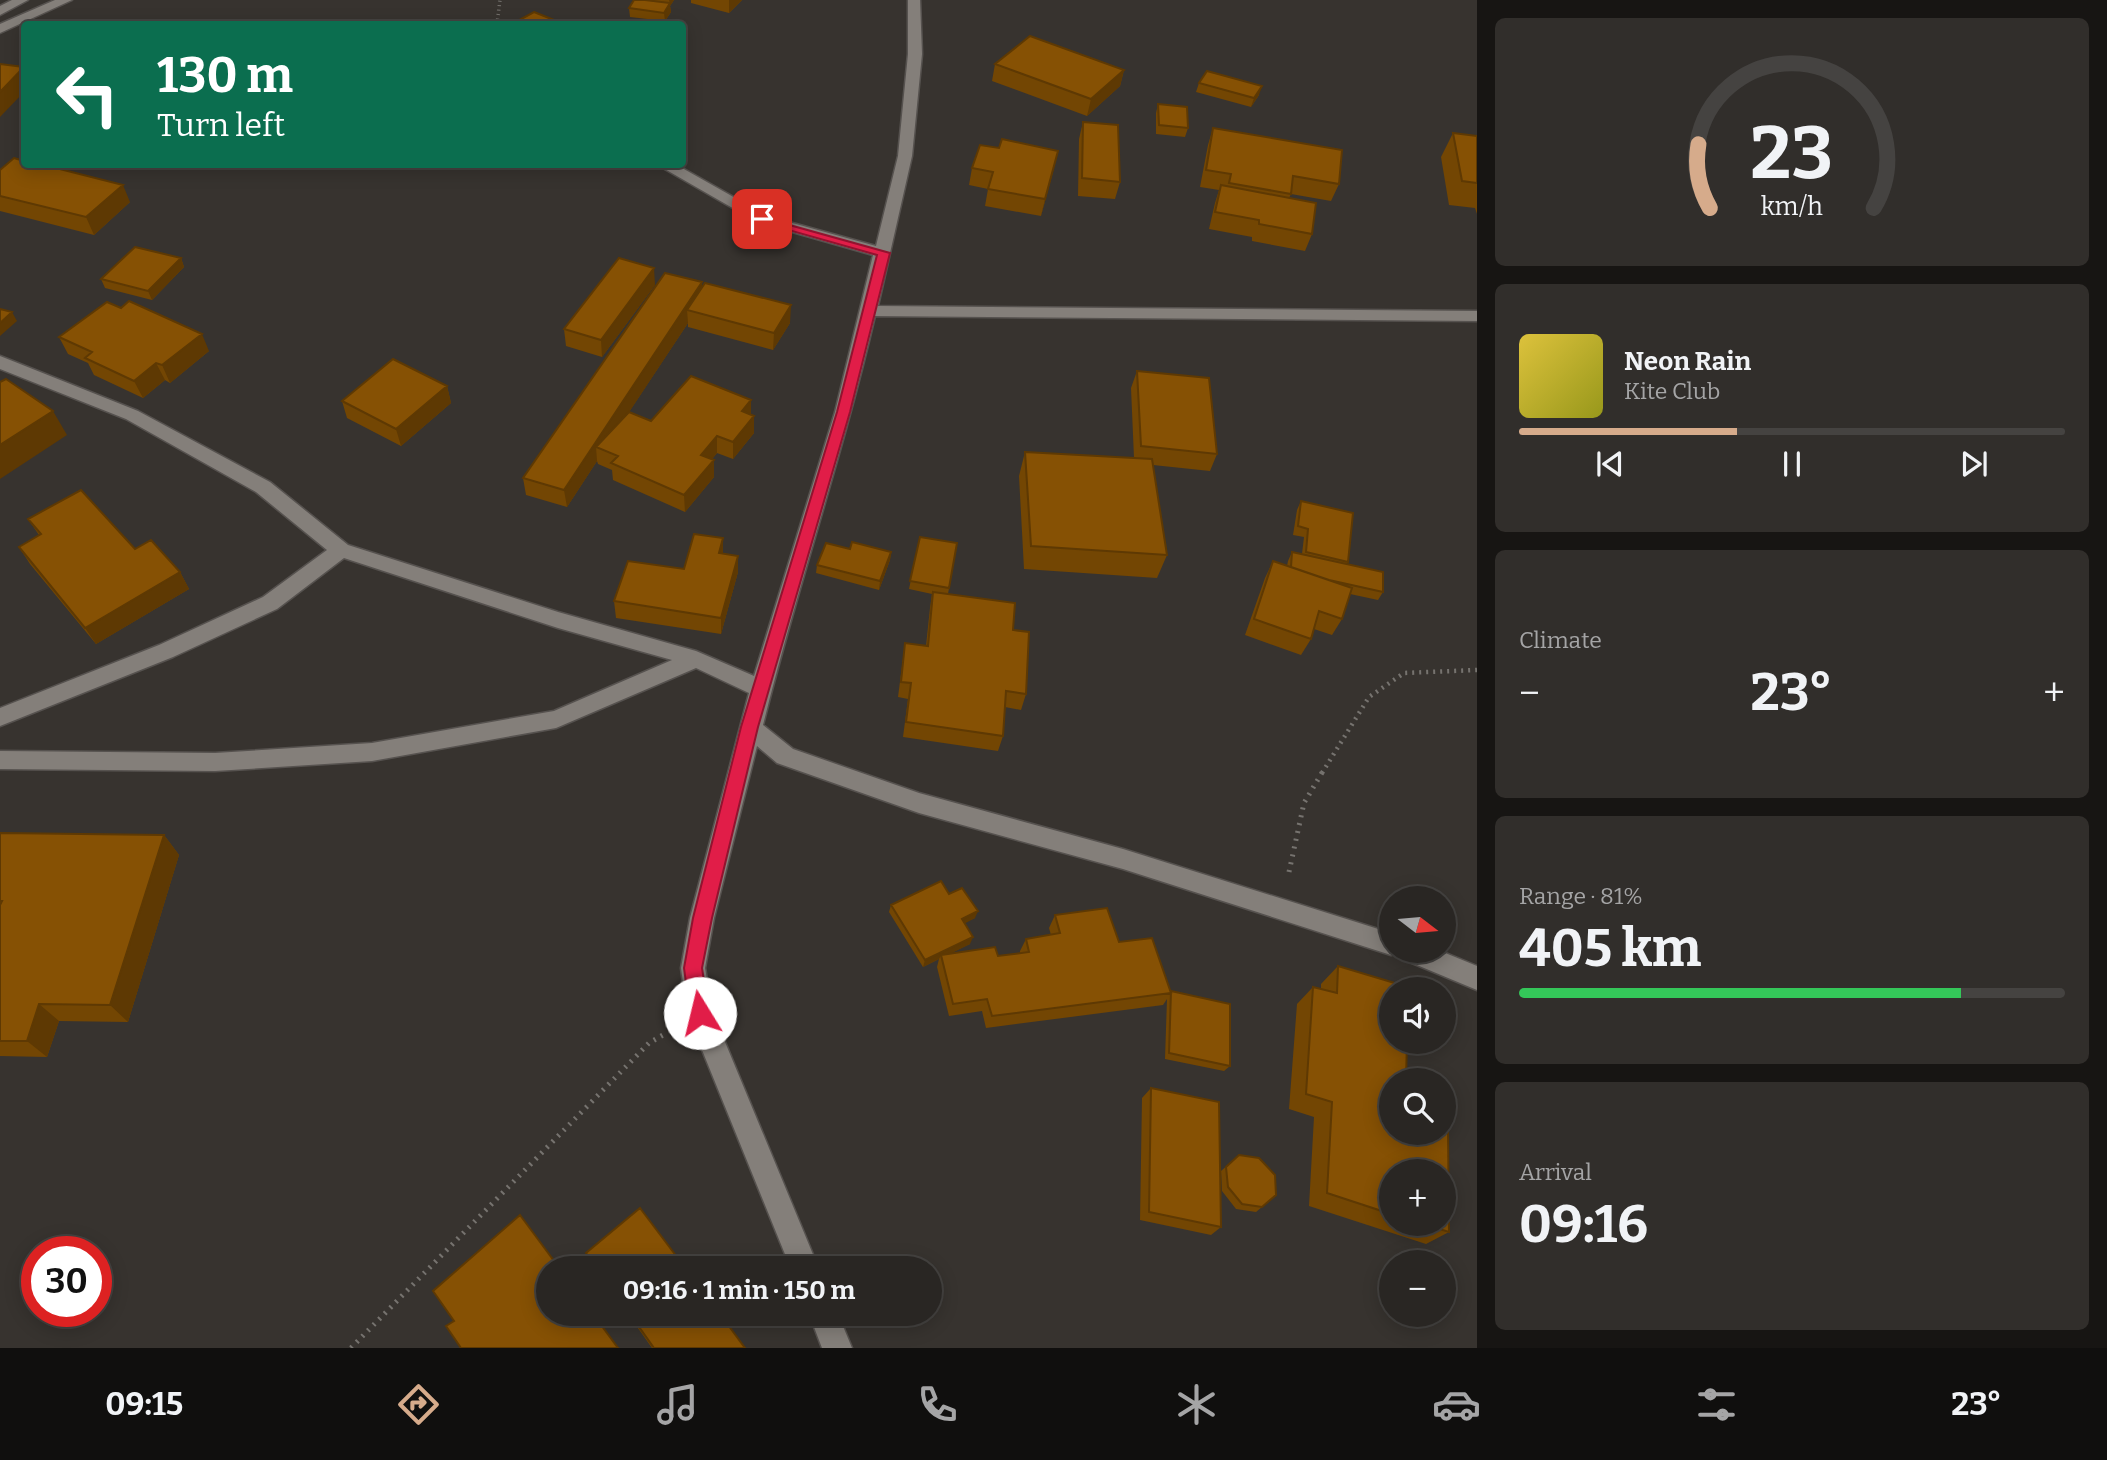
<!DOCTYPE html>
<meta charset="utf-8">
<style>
body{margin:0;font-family:Bitter,serif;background:#312e2b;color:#f1f3f6;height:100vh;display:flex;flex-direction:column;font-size:26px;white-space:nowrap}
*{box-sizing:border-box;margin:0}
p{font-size:23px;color:#a5a5a6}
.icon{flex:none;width:38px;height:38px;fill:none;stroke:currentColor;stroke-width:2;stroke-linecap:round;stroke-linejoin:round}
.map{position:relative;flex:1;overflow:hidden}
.side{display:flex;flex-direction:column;gap:18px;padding:18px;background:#171513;width:630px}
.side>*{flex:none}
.banner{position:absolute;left:21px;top:21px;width:665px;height:147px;border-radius:7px;box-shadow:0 4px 18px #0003,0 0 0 2px #454341;background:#0b6e4f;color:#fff;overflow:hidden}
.needle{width:46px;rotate:106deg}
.buttons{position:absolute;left:1379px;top:886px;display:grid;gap:14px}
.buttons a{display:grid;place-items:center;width:77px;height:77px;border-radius:50%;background:#292623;box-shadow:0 4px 18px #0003,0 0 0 2px #454341;font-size:35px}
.speed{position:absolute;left:21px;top:1236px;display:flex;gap:14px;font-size:35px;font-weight:700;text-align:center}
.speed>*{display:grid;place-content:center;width:91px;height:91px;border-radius:50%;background:#292623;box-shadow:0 4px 18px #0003,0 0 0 2px #454341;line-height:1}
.speed .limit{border:10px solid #d22;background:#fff;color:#111}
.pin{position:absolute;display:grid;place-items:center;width:60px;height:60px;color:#fff;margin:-30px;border-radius:14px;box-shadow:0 4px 10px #0006}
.me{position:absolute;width:77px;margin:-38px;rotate:351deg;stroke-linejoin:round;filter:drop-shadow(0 0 5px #0008)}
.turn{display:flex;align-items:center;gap:24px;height:147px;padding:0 21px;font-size:32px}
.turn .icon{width:91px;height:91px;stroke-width:2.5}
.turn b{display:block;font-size:49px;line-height:60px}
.big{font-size:52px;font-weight:700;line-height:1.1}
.side .tile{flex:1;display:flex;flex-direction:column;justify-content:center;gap:10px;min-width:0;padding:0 24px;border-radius:10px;background:#312e2b}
.side .dial{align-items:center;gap:0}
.dial svg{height:182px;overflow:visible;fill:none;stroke:#454341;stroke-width:7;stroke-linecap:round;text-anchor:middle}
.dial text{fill:#f1f3f6;stroke:none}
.song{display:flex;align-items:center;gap:21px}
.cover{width:84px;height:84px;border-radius:10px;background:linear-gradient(135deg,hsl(50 70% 55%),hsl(60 70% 35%))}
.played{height:7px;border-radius:4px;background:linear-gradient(90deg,#d6ab8b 40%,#454341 40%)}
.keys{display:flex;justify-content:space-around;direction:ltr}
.heat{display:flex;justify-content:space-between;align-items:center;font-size:38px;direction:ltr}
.charge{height:10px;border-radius:5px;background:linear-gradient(90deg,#34c759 81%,#454341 0)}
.trip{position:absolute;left:536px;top:1256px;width:406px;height:70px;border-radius:35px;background:#292623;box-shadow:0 4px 18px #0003,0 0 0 2px #454341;font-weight:700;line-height:70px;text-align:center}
.tabs{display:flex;height:112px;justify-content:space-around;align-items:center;background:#100f0e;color:#a5a5a6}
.tabs .icon{width:49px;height:49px}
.tabs .current{color:#d6ab8b}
.tabs b{font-size:32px;color:#f1f3f6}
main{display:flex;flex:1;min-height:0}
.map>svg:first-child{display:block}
</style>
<main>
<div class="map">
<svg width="1477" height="1348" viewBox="0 0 1477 1348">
<rect width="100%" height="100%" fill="#37332f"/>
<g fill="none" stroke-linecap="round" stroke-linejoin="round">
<!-- street casing -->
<g stroke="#56524f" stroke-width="3">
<path id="street" d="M 12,0 L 28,0 L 0,15 L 0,6 Z
M 55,0 L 72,0 L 0,33 L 0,24 Z
M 908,0 L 920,0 L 922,54 L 912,156 L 878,306 L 1477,311 L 1477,321 L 875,316 C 843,454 797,588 763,725 L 793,749 L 919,793 L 1123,849 L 1391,933 L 1391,950 L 1438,950 L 1477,966 L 1477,990 L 1400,958 L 1398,953 L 1391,955 L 1123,869 L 919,813 L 777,763 L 757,746 L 714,918 L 705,968 L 713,1013 L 819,1269 L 791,1269 L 687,1013 L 681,968 L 690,918 L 749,693 L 696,668 L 556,728 L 372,761 L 215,771 L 0,769 L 0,751 L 215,753 L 372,743 L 554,711 L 672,660 L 558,628 L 344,558 L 277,609 L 173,657 L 0,726 L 0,708 L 159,645 L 263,597 L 327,550 L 256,492 L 126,419 L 0,369 L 0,356 L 138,411 L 270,482 L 348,545 L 558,612 L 696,651 L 754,676 L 835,412 L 873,255 L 757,222 L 656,164 L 675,164 L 767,216 L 876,246 L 898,156 L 908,54 Z
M 809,1314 L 838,1314 L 852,1348 L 822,1348 Z"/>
</g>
<!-- path-far2 -->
<path stroke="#76736f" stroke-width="3.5" stroke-dasharray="1 3.5" stroke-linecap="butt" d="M 497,24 L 500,0"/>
<!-- path-far1 -->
<path stroke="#76736f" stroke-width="4.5" stroke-dasharray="2 5" stroke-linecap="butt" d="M 1322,773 L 1369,697 L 1404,673 L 1477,670"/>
<!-- path -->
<path stroke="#76736f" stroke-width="5" stroke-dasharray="2 6" stroke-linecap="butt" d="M 1289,872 L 1304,803 L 1323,771
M 351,1348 L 649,1043 L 663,1035"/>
<!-- street -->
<use href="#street" fill="#847f7a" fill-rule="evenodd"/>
</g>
<!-- wall -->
<path fill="#734603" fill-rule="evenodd" d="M 634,0 L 674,0 L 670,6 L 671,12 L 665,21 L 630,17 L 629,8 Z
M 691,0 L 742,0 L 729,13 L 691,3 Z
M 995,64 L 1124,70 L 1120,86 L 1087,116 L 992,81 Z
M 1199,83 L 1259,95 L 1251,107 L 1196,92 Z
M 1158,104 L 1188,128 L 1185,137 L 1156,134 L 1156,113 Z
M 1083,122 L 1120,182 L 1115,199 L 1078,196 L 1079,139 Z
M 1213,128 L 1339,184 L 1331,201 L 1291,194 L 1289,198 L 1312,234 L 1305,251 L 1252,241 L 1252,237 L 1209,229 L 1215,203 L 1219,190 L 1200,187 L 1208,145 Z
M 1453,133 L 1476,136 L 1477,135 L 1477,214 L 1475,208 L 1449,205 L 1441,157 Z
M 999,148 L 1054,168 L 1041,216 L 985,206 L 988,189 L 969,185 L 972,168 Z
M 0,170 L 130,202 L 94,235 L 0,211 Z
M 181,258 L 184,267 L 152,300 L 105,288 L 101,279 Z
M 655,285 L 602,357 L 566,346 L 564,329 Z
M 702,287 L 790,323 L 773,350 L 688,327 L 688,323 L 629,412 L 651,421 L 751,400 L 751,414 L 754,433 L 733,459 L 717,453 L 712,459 L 714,477 L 685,512 L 613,480 L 612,470 L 598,464 L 597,461 L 567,507 L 526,495 L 523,478 Z
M 59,337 L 209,351 L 170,383 L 165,380 L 143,398 L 94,375 L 88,363 L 68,354 Z
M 1137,371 L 1217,454 L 1210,471 L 1153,465 L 1167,555 L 1157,578 L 1024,569 L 1019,476 L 1025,452 L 1134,458 L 1131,388 Z
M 447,386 L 451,403 L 401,446 L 347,418 L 342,401 Z
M 1301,501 L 1348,562 L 1347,564 L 1383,592 L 1378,600 L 1350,594 L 1342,619 L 1332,635 L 1314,629 L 1311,639 L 1301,655 L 1245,635 L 1265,578 L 1273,561 L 1287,566 L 1288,561 L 1292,552 L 1302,554 L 1304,537 L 1293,535 L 1297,510 Z
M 28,519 L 135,549 L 180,572 L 189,589 L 96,644 L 30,564 L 19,547 L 39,535 Z
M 920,537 L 957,543 L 948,594 L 1013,630 L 1026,694 L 1021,710 L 1005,707 L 1003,736 L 998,751 L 903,737 L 908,699 L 898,697 L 905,643 L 926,646 L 930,608 L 932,594 L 909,589 Z
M 850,549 L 891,552 L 890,560 L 879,590 L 816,573 L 817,565 Z
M 723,554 L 738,572 L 721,634 L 616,618 L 614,601 L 684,569 Z
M 0,833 L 164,835 L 179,855 L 128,1022 L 59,1021 L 47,1057 L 0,1056 Z
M 949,894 L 975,918 L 964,923 L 970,944 L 951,953 L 998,956 L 1020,953 L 1020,951 L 1026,939 L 1051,935 L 1049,928 L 1055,915 L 1119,942 L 1171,992 L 1230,1066 L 1224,1071 L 1165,1059 L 1167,999 L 1163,1005 L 986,1028 L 982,1011 L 949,1016 L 937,967 L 939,959 L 923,967 L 889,912 L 891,905 Z
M 1338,966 L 1391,1080 L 1449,1232 L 1426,1244 L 1309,1206 L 1314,1117 L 1289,1109 L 1297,1004 L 1313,987 L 1321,989 L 1321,984 ZM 1391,1171 L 1444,1223 L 1391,1223 Z
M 1151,1088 L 1221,1227 L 1211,1235 L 1140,1220 L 1142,1098 Z
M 1239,1155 L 1262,1207 L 1256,1212 L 1236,1209 L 1222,1191 L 1221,1171 Z
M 628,1314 L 720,1314 L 745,1348 L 652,1348 Z"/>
<!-- shaded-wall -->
<path fill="#5e3903" d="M 669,0 L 674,0 L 670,6 L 671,12 L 665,21 L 664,13 L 670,4 Z
M 729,0 L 742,0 L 729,13 Z
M 24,67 L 24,92 L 0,117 L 0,92 Z
M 1124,70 L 1120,86 L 1087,116 L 1091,99 Z
M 1262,86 L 1259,95 L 1251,107 L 1254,98 Z
M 1058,151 L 1054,168 L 1041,216 L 1045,199 Z
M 123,185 L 130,202 L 94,235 L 86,217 Z
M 181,258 L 184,267 L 152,300 L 148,291 Z
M 654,268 L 655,285 L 602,357 L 601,340 Z
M 702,282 L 702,300 L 687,310 L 688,323 L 604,450 L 596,447 L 597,461 L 567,507 L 564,490 Z
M 791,305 L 790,323 L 773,350 L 774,333 Z
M 12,312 L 17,321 L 0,336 L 0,323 Z
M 202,334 L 209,351 L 170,383 L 162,365 Z
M 156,363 L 165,380 L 143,398 L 134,381 Z
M 447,386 L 451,403 L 401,446 L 396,429 Z
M 751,400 L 751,417 L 742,411 Z
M 53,411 L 67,435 L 0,479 L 0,445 Z
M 754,416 L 754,433 L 733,459 L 733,442 Z
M 717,436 L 717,453 L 701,472 L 701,455 Z
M 714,460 L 714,477 L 685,512 L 684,495 Z
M 723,538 L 723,555 L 719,553 Z
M 891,552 L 890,560 L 879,590 L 880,581 Z
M 738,556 L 738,572 L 721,634 L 721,618 Z
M 180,572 L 189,589 L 96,644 L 85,628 Z
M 164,835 L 179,855 L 128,1022 L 110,1005 Z
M 978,911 L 975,918 L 960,926 L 962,919 Z
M 973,937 L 970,944 L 942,958 L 941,955 L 939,959 L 923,967 L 925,960 Z
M 39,1004 L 59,1021 L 47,1057 L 27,1041 Z"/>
<!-- building -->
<path fill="#865104" stroke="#5e3903" stroke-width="2" d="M 634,0 L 645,0 L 670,3 L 664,13 L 629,8 Z
M 534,12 L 564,24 L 512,24 Z
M 1030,36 L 1124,70 L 1091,99 L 995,64 Z
M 0,64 L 24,67 L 0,92 Z
M 1207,71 L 1262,86 L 1254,98 L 1199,83 Z
M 1158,104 L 1187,107 L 1188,128 L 1159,125 Z
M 1083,122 L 1118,125 L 1120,182 L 1082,178 Z
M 1213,128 L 1342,150 L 1339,184 L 1293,176 L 1291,194 L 1229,183 L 1231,174 L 1206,170 Z
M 1453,133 L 1477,136 L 1477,183 L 1462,181 Z
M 1002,139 L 1058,151 L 1045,199 L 988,189 L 993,172 L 972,168 L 980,145 L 999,148 Z
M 14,158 L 24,161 L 24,164 L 40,164 L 123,185 L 86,217 L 0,196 L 0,170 Z
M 1221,185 L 1316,203 L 1312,234 L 1259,224 L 1259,220 L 1215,212 Z
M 135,247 L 181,258 L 148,291 L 101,279 Z
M 619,258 L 654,268 L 601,340 L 564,329 Z
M 665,273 L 702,282 L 564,490 L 523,478 Z
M 705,283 L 791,305 L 774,333 L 687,310 Z
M 129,301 L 202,334 L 162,365 L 156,363 L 134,381 L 85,358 L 92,352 L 59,337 L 107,302 L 121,308 Z
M 0,309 L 12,312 L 0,323 Z
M 393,359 L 447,386 L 396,429 L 342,401 Z
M 1137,371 L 1209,378 L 1217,454 L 1141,446 Z
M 691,376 L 751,400 L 742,411 L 754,416 L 733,442 L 717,436 L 701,455 L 714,460 L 684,495 L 611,463 L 618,456 L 596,447 L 629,412 L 651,421 Z
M 6,379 L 53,411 L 0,445 L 0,382 Z
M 1025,452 L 1152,459 L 1167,555 L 1031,546 Z
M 81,490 L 135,549 L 151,540 L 180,572 L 85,628 L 19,547 L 41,534 L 28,519 Z
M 1301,501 L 1353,513 L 1348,562 L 1306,552 L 1308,529 L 1298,526 Z
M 694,534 L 723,538 L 719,553 L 738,556 L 721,618 L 614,601 L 628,561 L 684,569 Z
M 920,537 L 957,543 L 949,588 L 910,581 Z
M 852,542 L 891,552 L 880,581 L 817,565 L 826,543 L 850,549 Z
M 1292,552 L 1383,572 L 1383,592 L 1329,580 L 1291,567 Z
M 1273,561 L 1352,588 L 1342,619 L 1319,611 L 1311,639 L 1254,619 Z
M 933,592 L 1015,603 L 1013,630 L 1029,632 L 1026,694 L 1006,691 L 1003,736 L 906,722 L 911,683 L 901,682 L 905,643 L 928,646 Z
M 0,833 L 164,835 L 110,1005 L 39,1004 L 27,1041 L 0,1041 L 0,905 L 2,901 L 0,901 Z
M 941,881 L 949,894 L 962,888 L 978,911 L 962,919 L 973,937 L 925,960 L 891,905 Z
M 1107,908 L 1119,942 L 1152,938 L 1171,993 L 992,1016 L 987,999 L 953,1004 L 941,955 L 995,947 L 998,956 L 1029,952 L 1026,939 L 1060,933 L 1055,915 Z
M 1338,966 L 1408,987 L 1408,989 L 1391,989 L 1391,1041 L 1407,1041 L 1406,1080 L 1391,1080 L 1391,1132 L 1444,1132 L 1444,1126 L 1448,1127 L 1449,1232 L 1420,1223 L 1444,1223 L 1444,1171 L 1391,1171 L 1391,1214 L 1327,1193 L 1332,1102 L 1306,1094 L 1313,987 L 1337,993 Z
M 1171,991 L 1230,1004 L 1230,1066 L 1169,1053 Z
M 1151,1088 L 1219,1102 L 1221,1227 L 1149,1212 Z
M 1239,1155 L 1259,1158 L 1275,1175 L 1276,1195 L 1262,1207 L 1242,1204 L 1228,1187 L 1226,1167 Z
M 640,1208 L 686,1269 L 597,1269 L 586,1253 Z
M 520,1215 L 560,1269 L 548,1269 L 548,1314 L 593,1314 L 618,1348 L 461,1348 L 446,1326 L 454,1321 L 433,1291 Z
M 630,1314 L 720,1314 L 745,1348 L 654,1348 Z"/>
<!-- route -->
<path fill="#e11d48" stroke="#92132f" stroke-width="2" d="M 757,216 L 890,253 L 850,412 L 758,727 L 712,918 L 702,968 L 709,1013 L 707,1020 L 700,1022 L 693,1020 L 690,1013 L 684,968 L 693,918 L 741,727 L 837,412 L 877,255 L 757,221 Z"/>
</svg>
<div class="buttons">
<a><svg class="needle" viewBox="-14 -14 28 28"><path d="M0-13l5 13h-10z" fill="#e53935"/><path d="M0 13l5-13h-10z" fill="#a5a5a6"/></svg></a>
<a><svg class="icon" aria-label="sound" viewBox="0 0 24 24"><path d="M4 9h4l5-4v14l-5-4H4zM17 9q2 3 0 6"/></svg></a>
<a><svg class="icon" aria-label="search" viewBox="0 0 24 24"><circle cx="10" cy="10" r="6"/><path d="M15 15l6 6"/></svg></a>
<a>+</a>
<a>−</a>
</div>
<div class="speed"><div class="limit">30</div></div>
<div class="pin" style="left:762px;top:219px;background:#d93025"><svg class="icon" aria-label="arrive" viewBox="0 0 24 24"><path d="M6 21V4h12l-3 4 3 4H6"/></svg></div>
<svg class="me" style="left:700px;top:1013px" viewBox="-20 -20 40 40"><circle r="19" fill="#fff"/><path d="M0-13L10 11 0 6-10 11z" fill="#e11d48"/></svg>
<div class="trip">09:16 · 1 min · 150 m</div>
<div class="banner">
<div class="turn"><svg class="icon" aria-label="left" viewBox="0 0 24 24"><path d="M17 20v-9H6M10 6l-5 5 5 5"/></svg><div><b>130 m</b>Turn left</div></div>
</div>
</div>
<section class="side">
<div class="tile dial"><svg viewBox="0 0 100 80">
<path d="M14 69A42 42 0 1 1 86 69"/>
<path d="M14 69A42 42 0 0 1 9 41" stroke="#d6ab8b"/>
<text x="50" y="56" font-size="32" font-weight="700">23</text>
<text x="50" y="72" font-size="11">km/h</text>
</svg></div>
<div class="tile">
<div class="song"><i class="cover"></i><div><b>Neon Rain</b><p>Kite Club</p></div></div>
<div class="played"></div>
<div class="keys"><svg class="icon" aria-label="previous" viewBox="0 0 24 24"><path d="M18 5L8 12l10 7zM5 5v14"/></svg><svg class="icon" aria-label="pause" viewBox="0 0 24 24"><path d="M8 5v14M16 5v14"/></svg><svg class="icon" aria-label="next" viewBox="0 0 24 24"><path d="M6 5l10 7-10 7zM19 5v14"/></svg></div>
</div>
<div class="tile"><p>Climate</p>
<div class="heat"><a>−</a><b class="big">23°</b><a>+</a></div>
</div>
<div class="tile"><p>Range · 81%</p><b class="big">405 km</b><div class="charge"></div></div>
<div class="tile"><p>Arrival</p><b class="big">09:16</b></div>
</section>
</main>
<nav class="tabs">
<b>09:15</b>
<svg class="icon current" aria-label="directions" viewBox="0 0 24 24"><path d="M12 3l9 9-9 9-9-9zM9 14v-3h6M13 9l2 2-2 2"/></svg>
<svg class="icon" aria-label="music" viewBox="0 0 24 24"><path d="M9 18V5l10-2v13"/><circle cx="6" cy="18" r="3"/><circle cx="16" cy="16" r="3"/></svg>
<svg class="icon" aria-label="phone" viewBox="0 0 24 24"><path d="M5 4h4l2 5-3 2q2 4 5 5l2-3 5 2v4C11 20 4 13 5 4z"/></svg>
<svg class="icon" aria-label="climate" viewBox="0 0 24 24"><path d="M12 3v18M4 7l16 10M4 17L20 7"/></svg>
<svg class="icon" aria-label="car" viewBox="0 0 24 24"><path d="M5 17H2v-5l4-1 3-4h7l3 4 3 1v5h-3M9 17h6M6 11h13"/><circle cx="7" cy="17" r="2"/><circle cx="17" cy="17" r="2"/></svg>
<svg class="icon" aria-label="filters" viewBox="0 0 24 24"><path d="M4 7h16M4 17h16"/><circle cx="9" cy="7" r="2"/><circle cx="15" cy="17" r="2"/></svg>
<b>23°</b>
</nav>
